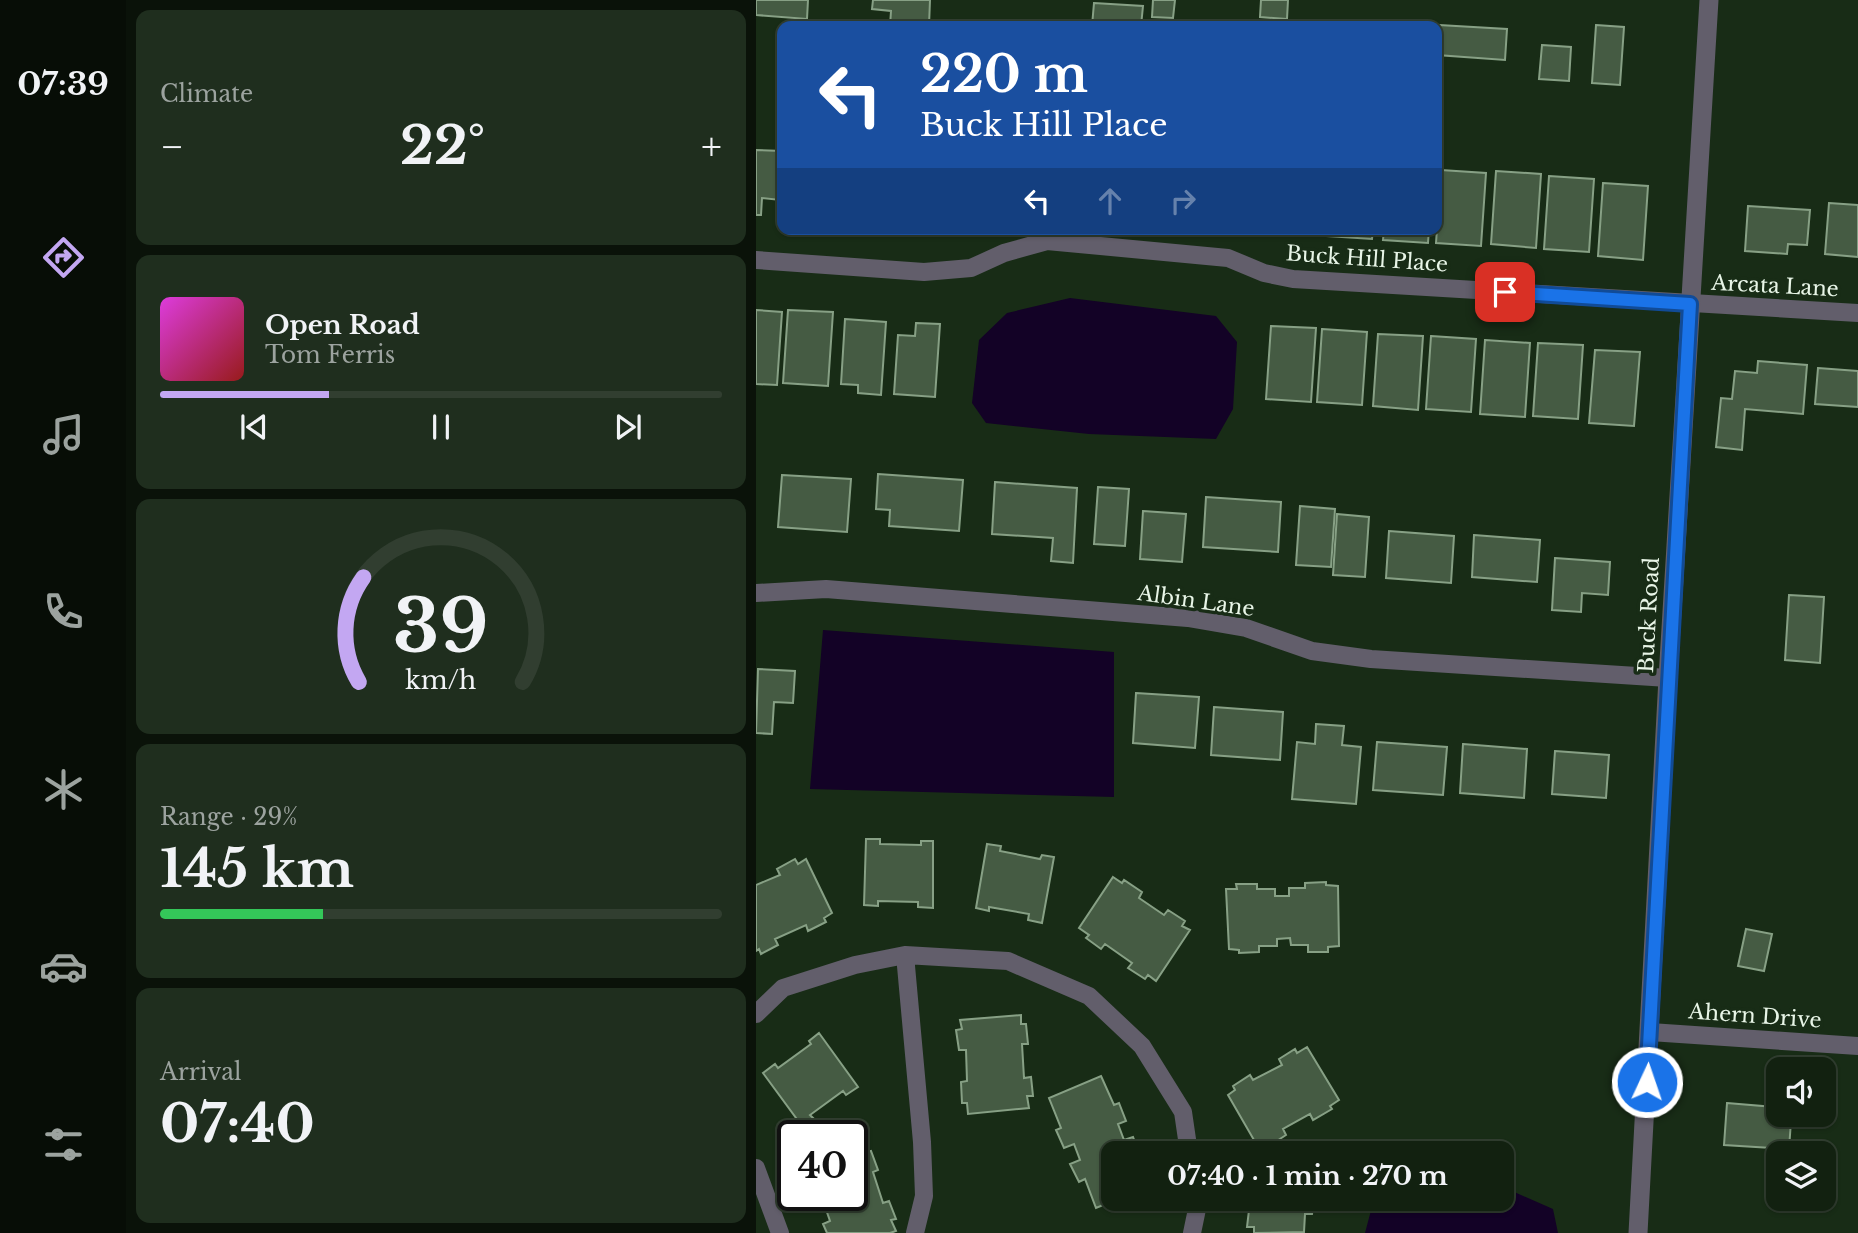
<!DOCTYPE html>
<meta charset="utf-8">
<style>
body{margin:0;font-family:"Libre Baskerville",serif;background:#1f2e1e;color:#f1f3f6;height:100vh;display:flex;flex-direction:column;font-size:26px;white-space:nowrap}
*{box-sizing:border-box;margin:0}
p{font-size:23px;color:#9ca39f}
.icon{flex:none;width:38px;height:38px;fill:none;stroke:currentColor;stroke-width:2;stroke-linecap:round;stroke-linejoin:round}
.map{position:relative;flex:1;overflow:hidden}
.side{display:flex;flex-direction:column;gap:10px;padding:10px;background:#0a1209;width:630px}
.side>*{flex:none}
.guide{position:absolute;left:21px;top:21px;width:665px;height:214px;border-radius:14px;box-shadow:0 2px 5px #0004,0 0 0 2px #313e30;background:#1a4fa0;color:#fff;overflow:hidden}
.controls{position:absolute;left:1010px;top:1057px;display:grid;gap:14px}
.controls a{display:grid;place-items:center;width:70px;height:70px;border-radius:14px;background:#122110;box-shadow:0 2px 5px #0004,0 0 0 2px #313e30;font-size:35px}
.speed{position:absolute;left:21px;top:1120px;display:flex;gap:14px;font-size:35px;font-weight:700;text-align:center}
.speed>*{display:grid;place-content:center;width:91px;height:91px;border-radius:50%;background:#122110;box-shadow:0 2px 5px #0004,0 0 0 2px #313e30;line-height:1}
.speed .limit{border:4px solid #111;border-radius:10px;background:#fff;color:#111}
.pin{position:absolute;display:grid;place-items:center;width:60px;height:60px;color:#fff;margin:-30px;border-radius:14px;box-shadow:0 4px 10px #0006}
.me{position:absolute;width:77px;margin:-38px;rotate:3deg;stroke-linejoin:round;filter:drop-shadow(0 0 5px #0008)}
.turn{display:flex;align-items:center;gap:24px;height:147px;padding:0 28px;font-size:32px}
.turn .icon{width:91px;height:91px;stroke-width:2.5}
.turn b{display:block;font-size:49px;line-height:60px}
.lanes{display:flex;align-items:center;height:66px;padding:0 28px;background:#0003;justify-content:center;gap:35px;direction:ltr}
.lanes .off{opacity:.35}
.big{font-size:52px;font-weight:800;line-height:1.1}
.side .card{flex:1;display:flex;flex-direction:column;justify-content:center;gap:10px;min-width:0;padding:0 24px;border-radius:14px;background:#1f2e1e}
.side .dial{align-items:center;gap:0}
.dial svg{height:182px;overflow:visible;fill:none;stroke:#313e30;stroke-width:7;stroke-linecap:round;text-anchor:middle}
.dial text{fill:#f1f3f6;stroke:none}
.song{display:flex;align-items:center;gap:21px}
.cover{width:84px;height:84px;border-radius:10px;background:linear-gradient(135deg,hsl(300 70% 55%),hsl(0 70% 35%))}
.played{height:7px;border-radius:4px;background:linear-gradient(90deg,#c3a7f2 30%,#313e30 30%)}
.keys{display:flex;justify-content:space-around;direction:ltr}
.heat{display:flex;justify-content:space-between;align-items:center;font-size:38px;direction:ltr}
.charge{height:10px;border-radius:5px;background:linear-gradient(90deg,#34c759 29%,#313e30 0)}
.trip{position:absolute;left:345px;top:1141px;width:413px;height:70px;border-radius:14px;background:#122110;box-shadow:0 2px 5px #0004,0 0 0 2px #313e30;font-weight:800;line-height:70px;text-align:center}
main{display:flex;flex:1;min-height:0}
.tabs{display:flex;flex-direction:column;width:126px;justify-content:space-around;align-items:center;background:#070d06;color:#9ca39f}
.tabs .icon{width:49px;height:49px}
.tabs .current{color:#c3a7f2}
.tabs b{font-size:32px;color:#f1f3f6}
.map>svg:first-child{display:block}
</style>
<main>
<nav class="tabs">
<b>07:39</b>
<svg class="icon current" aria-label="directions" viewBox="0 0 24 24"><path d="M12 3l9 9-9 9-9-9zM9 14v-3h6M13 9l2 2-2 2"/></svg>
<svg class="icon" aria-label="music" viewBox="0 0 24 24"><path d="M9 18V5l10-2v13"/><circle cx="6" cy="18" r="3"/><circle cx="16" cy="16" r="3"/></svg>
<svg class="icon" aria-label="phone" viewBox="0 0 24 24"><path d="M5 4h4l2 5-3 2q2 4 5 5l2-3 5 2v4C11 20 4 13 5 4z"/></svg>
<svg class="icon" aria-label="climate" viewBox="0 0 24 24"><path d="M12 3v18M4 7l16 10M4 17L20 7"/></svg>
<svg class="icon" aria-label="car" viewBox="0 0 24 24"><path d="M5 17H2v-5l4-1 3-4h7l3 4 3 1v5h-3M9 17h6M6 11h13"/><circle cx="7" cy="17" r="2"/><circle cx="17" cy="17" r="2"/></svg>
<svg class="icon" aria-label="filters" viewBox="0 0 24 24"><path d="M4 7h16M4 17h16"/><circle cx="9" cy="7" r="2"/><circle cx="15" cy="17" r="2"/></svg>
</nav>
<section class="side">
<div class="card"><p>Climate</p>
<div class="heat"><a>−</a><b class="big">22°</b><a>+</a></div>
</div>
<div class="card">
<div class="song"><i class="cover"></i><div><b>Open Road</b><p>Tom Ferris</p></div></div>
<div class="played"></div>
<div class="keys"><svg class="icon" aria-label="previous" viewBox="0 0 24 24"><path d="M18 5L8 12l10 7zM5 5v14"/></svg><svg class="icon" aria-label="pause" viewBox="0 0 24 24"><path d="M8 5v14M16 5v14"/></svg><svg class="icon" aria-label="next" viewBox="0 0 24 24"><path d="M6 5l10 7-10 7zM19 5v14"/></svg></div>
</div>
<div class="card dial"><svg viewBox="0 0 100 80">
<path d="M14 69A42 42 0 1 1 86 69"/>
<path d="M14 69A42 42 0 0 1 16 23" stroke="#c3a7f2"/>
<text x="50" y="56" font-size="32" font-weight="700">39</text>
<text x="50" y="72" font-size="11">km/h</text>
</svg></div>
<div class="card"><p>Range · 29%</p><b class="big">145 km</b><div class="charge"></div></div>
<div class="card"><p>Arrival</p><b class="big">07:40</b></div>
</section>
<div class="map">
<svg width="1102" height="1233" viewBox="0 0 1102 1233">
<rect width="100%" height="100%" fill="#182c16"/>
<!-- water -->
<path fill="#130226" d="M 314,298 L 460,316 L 481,342 L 477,409 L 460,439 L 333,434 L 230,423 L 216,403 L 223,340 L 251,313 Z
M 67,630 L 358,652 L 358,797 L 54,789 Z
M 746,1190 L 756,1191 L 797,1209 L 802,1233 L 609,1233 L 618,1199 L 746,1199 Z"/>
<!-- building -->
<path fill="#455b43" stroke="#87a085" stroke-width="2" d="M 0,0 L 52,0 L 51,19 L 0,15 Z
M 117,0 L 174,0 L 173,26 L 134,26 L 135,11 L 116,9 Z
M 397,0 L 419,0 L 417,18 L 396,17 Z
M 505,0 L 532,0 L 531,19 L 504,17 Z
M 338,3 L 387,6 L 385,26 L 336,26 Z
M 560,21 L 597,24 L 597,26 L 559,26 Z
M 467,22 L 531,26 L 467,26 Z
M 683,25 L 751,29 L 749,60 L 681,55 Z
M 840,25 L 868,27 L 864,85 L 836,83 Z
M 786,45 L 815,47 L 813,81 L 783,79 Z
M 0,150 L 26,151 L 24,200 L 6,198 L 5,215 L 0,215 Z
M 685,170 L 730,173 L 725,246 L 680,243 Z
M 740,171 L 785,174 L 780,248 L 735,244 Z
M 793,176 L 838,179 L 833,252 L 788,249 Z
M 847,183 L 892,186 L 887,260 L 842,256 Z
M 1073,203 L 1102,205 L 1102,257 L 1069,254 Z
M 992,206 L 1054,210 L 1051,245 L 1032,244 L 1031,254 L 989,251 Z
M 518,229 L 563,229 L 562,234 L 518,231 Z
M 571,229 L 617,229 L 616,239 L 571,236 Z
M 628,229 L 673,229 L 672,243 L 627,240 Z
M 0,310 L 26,312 L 21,385 L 0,384 Z
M 32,310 L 77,312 L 72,386 L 27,383 Z
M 89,319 L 130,322 L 125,395 L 102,393 L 102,385 L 85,384 Z
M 160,323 L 184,324 L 179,397 L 138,394 L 142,335 L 159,336 Z
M 515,326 L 560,328 L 555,402 L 510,399 Z
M 566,329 L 611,332 L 606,405 L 561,402 Z
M 622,334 L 667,336 L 662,410 L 617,406 Z
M 675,336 L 720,339 L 715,412 L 670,409 Z
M 729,340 L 774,343 L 769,417 L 724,414 Z
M 782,343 L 827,345 L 822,419 L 777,416 Z
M 839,350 L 884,352 L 878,426 L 833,423 Z
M 1002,361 L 1051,365 L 1047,414 L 989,409 L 986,450 L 960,447 L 965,398 L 976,399 L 979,371 L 1001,373 Z
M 1062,368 L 1102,371 L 1102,407 L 1059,404 Z
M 122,474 L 207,480 L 203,531 L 133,526 L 134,510 L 120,509 Z
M 26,475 L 95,479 L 91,532 L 22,527 Z
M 239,482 L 321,488 L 317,563 L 295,561 L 297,538 L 236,534 Z
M 342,487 L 373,489 L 369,546 L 338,544 Z
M 450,497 L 525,502 L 522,552 L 447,547 Z
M 544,506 L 579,509 L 575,567 L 540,565 Z
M 387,511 L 430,514 L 426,562 L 384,559 Z
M 581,514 L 613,517 L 609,577 L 577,575 Z
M 633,531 L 698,536 L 695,583 L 630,578 Z
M 718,535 L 784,540 L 781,582 L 716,577 Z
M 799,558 L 854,562 L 852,595 L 826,593 L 825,612 L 796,610 Z
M 1033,595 L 1068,597 L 1064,663 L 1029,660 Z
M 2,669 L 39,671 L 37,703 L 18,702 L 16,734 L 0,733 Z
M 380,693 L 443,697 L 439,748 L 377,743 Z
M 458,707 L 527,712 L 524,760 L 455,755 Z
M 560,724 L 588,726 L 586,745 L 605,747 L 600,804 L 536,799 L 541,742 L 559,744 Z
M 621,742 L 691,747 L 687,795 L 617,790 Z
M 707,744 L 771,749 L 768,798 L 704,793 Z
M 799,751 L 853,755 L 850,798 L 796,794 Z
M 110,839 L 124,839 L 124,844 L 165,845 L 165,841 L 177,841 L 177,908 L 162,907 L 162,902 L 122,901 L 122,906 L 108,905 Z
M 231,844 L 245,846 L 244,851 L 284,859 L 286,855 L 298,857 L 286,923 L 272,920 L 273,914 L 233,907 L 233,911 L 220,908 Z
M 39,859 L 42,864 L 50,859 L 76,913 L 68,918 L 70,922 L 52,931 L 50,925 L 19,939 L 22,945 L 5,954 L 3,949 L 0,951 L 0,885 L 24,875 L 21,869 Z
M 357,877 L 366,883 L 368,880 L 386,892 L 383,898 L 408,915 L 412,910 L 429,921 L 426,926 L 434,930 L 400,981 L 392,975 L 389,979 L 372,968 L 376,963 L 349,944 L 345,949 L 330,938 L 333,935 L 323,928 Z
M 570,882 L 570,885 L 582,886 L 583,946 L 572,947 L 572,952 L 552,952 L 552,945 L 535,945 L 534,938 L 521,939 L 521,946 L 503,946 L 503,952 L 483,953 L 483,950 L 473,949 L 470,889 L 481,889 L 480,884 L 501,884 L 501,889 L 519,889 L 519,896 L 533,896 L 533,888 L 549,888 L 549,883 Z
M 990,929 L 1016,934 L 1008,971 L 982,966 Z
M 265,1015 L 265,1024 L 270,1024 L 272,1044 L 266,1044 L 268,1078 L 275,1077 L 277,1096 L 271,1096 L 273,1108 L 212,1114 L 211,1103 L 206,1103 L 205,1082 L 211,1081 L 210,1050 L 203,1050 L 200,1030 L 206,1029 L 204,1020 Z
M 63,1033 L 102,1087 L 90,1095 L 87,1091 L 54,1115 L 57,1118 L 46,1126 L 7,1073 L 19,1064 L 22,1068 L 55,1044 L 53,1041 Z
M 551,1047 L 583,1100 L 574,1106 L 576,1109 L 557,1120 L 554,1114 L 527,1129 L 530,1135 L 513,1146 L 509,1141 L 502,1147 L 472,1095 L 479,1090 L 477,1086 L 494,1075 L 497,1080 L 526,1065 L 523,1059 L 539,1049 L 541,1053 Z
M 345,1076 L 358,1105 L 363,1103 L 370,1121 L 362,1124 L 368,1140 L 377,1137 L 383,1153 L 357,1153 L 357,1199 L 362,1199 L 340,1208 L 329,1179 L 323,1182 L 314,1164 L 324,1160 L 318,1144 L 308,1148 L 300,1130 L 305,1128 L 293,1098 Z
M 971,1103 L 1018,1107 L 1017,1120 L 1035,1121 L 1033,1149 L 968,1145 Z
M 108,1144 L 110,1152 L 115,1151 L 122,1170 L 117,1172 L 127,1203 L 133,1201 L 140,1219 L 135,1220 L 140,1231 L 134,1233 L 71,1233 L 67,1224 L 74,1221 L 65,1195 L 96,1195 L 96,1148 Z
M 488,1199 L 558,1199 L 556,1214 L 549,1214 L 548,1232 L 498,1233 L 498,1227 L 491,1227 L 493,1210 L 487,1210 Z"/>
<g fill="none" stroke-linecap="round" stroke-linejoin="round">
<!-- minor -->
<path stroke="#625e6b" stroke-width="18" d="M 0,260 L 168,272 L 215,268 L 248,253 L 291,241 L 472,258 L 508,273 L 537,279 L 1102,313
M 0,593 L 70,589 L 432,618 L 490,628 L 556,651 L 615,659 L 912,678
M 149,955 L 166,1142 L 168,1196 L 159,1233
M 0,1014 L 27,988 L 99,965 L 149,955 L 252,961 L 333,996 L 386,1046 L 427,1112 L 433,1153
M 894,1032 L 1102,1046
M 0,1168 L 24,1233
M 436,1233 L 441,1209 L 440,1199"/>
<!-- tertiary -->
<path stroke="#625e6b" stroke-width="19" d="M 882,1233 L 912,678 L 953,0"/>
</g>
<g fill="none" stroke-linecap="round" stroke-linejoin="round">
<!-- route casing -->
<g stroke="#114b97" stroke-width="18">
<path id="route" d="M 749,292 L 934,304 L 891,1082"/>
</g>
<!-- route -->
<use href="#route" stroke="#1a73e8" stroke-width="12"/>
</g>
<g text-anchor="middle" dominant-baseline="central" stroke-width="7" stroke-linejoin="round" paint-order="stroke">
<!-- street labels -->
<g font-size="21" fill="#e8f5e7" stroke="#182c16">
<text transform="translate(611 259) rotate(4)">Buck Hill Place</text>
<text transform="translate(1019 286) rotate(3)">Arcata Lane</text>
<text transform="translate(440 601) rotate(8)">Albin Lane</text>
<text transform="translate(893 615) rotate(-87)">Buck Road</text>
<text transform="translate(999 1016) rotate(4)">Ahern Drive</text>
</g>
</g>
</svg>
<div class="controls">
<a><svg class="icon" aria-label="sound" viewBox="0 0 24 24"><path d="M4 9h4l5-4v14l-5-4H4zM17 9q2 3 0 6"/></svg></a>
<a><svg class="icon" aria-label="layers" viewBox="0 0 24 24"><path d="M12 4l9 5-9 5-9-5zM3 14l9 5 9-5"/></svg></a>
</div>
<div class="speed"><div class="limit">40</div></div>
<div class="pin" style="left:749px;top:292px;background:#d93025"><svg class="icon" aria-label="arrive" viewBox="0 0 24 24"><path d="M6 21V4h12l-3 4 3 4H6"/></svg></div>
<svg class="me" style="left:891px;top:1082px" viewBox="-20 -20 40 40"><circle r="17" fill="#1a73e8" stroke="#fff" stroke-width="3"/><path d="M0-11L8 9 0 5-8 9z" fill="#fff"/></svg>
<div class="trip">07:40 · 1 min · 270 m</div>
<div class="guide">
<div class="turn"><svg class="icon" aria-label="left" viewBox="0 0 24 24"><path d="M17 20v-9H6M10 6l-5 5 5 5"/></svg><div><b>220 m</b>Buck Hill Place</div></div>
<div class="lanes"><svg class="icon" aria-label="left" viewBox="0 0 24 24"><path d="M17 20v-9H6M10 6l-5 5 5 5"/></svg><svg class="icon off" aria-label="ahead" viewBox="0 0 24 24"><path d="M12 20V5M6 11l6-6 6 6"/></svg><svg class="icon off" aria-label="right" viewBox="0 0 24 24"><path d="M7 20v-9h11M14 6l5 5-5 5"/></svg></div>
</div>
</div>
</main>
